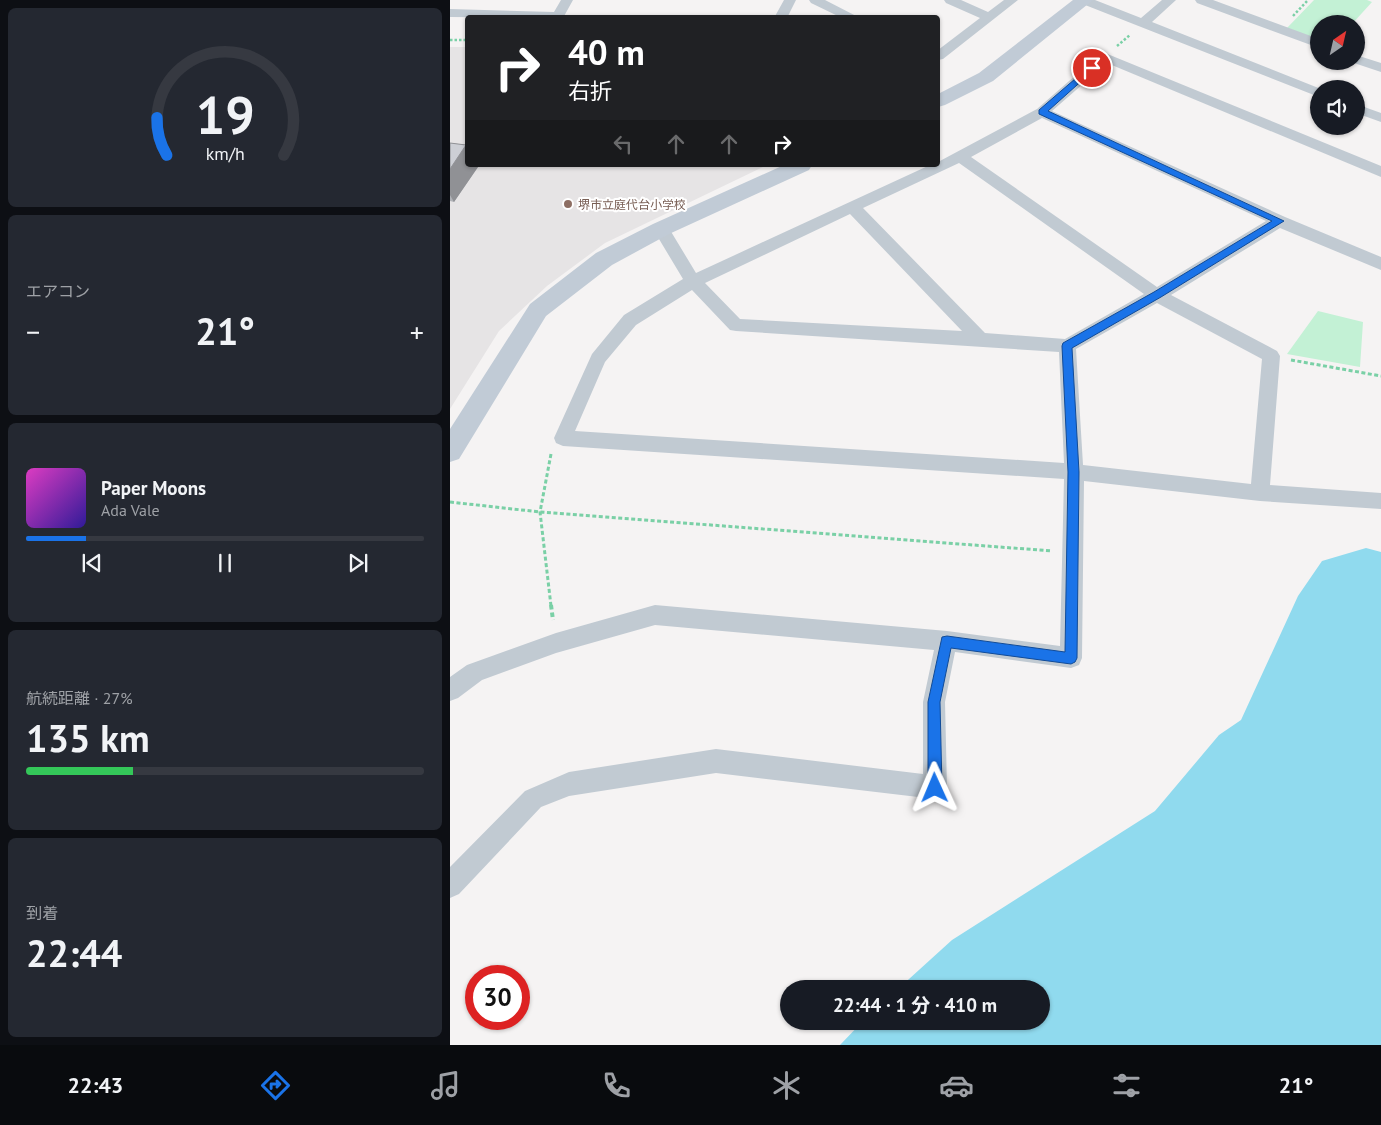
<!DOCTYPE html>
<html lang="ja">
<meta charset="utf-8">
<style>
body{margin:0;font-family:"PT Sans","Noto Sans JP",sans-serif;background:#242831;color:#f1f3f6;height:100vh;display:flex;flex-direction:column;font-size:19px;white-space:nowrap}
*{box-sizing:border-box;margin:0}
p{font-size:16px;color:#9ea1a6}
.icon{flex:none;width:28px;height:28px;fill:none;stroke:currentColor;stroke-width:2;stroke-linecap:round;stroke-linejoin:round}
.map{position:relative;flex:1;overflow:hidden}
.panel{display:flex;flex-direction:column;gap:8px;padding:8px;background:#0d0f14;width:450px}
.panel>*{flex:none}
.top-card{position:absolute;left:15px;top:15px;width:475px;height:152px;border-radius:5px;box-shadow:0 1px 4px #0004;background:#202124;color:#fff;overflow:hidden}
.needle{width:32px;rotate:34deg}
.fabs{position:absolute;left:860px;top:15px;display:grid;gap:10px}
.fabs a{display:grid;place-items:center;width:55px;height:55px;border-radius:50%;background:#171b24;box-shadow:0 1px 4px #0004;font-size:25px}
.speed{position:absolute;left:15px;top:965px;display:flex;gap:10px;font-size:25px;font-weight:700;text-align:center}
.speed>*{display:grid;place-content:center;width:65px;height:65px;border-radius:50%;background:#171b24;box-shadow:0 1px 4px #0004;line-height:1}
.speed .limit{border:8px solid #d22;background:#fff;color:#111}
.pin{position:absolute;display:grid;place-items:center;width:42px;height:42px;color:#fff;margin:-21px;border:2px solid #fff;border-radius:50%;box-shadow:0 1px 5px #0007}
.me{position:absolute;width:55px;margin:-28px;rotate:359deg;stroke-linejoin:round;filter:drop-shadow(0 0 4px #0008)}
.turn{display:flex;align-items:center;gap:18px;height:105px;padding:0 20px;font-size:22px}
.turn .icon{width:65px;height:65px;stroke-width:2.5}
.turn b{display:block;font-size:35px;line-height:42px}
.lanes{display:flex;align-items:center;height:48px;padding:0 20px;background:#0003;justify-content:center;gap:25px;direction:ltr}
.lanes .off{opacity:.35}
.big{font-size:38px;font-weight:700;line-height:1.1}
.panel .tile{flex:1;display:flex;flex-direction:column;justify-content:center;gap:8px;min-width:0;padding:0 18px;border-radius:8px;background:#242831}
.panel .dial{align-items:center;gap:0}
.dial svg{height:130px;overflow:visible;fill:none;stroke:#363941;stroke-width:7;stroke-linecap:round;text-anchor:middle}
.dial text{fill:#f1f3f6;stroke:none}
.song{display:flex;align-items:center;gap:15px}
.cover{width:60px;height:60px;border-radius:8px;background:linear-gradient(135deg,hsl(310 70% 55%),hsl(250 70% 35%))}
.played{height:5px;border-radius:2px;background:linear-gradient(90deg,#1a73e8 15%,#363941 15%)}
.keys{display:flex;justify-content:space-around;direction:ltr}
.heat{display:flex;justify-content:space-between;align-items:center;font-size:28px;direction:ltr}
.charge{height:8px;border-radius:4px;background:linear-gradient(90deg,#34c759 27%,#363941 0)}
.trip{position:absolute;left:330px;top:980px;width:270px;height:50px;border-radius:25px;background:#171b24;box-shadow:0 1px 4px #0004;font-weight:700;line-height:50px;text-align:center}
.dock{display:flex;height:80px;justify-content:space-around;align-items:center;background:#090b0e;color:#9ea1a6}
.dock .icon{width:35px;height:35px}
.dock .active{color:#1a73e8}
.dock b{font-size:22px;color:#f1f3f6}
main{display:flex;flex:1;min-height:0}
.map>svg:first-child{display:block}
</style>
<main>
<section class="panel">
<div class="tile dial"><svg viewBox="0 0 100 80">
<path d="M14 69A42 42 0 1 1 86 69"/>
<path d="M14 69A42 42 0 0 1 8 46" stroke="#1a73e8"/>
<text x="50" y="56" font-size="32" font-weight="700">19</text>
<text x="50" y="72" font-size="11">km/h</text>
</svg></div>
<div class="tile"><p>エアコン</p>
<div class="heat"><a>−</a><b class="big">21°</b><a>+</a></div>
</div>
<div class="tile">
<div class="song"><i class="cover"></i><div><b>Paper Moons</b><p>Ada Vale</p></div></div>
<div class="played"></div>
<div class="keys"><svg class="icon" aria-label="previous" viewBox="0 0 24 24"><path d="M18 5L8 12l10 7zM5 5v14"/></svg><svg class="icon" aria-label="pause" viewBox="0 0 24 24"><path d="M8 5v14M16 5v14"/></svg><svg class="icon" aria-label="next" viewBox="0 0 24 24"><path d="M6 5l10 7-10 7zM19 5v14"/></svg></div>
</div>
<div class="tile"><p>航続距離 · 27%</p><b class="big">135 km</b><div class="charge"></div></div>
<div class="tile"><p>到着</p><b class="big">22:44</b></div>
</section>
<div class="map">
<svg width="931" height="1045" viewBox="0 0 931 1045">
<rect width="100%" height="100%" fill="#f5f3f3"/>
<!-- education -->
<path fill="#e6e4e5" d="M 0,47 L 17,47 L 18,165 L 317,165 L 155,243 L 97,286 L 49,331 L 0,409 Z"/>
<!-- green -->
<path fill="#c3f1d5" d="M 864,0 L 917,0 L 922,2 L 902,24 L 869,24 L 869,40 L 837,28 Z
M 868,311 L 913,322 L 910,367 L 837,354 Z"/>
<!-- water -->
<path fill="#90daee" d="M 916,548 L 931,552 L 931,1045 L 390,1045 L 413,1021 L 591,1021 L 591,989 L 448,989 L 502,940 L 705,811 L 769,735 L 791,720 L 848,596 L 872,561 Z"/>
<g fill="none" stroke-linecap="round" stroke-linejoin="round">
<!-- path-far2 -->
<path stroke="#7ad0a6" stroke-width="2.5" stroke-dasharray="2.5 2" stroke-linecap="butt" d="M 843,16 L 858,0
M 0,40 L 18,40
M 667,46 L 680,35"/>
<!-- path-far1 -->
<path stroke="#7ad0a6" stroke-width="3" stroke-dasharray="4 2.5" stroke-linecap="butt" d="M 841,360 L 931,376
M 101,454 L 90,512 L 101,606
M 0,502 L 90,512 L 602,551"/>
<!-- path -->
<path stroke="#7ad0a6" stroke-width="4" stroke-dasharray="4.5 3" stroke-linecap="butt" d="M 101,605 L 103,620"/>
<!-- street -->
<path fill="#c1cad2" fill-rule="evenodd" d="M 111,0 L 123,0 L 113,18 L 0,17 L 0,9 L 104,12 Z
M 334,0 L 346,0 L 337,18 L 324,18 Z
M 359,0 L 375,0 L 410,18 L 392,18 L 361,3 Z
M 494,0 L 511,0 L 538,12 L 554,0 L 568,0 L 493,59 L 488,60 L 488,50 L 530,18 L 496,3 Z
M 628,0 L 645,0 L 691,18 L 712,0 L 726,0 L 702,22 L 871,89 L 869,89 L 869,97 L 630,3 Z
M 745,0 L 763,0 L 869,39 L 869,48 L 747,3 Z
M 655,53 L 931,166 L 931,177 L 657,63 L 602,111 L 835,217 L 931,257 L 931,270 L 830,228 L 721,295 L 827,351 L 830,356 L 820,485 L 931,493 L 931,509 L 810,501 L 634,481 L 632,658 L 629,665 L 621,668 L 505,652 L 495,702 L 497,787 L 493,795 L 485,799 L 266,773 L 119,796 L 91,807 L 9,894 L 0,898 L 0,867 L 75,791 L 119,772 L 266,749 L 473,774 L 473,702 L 484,650 L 205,625 L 106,653 L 32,680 L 8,698 L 0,701 L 0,677 L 17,665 L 106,633 L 205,605 L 497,631 L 610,646 L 614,479 L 113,446 L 106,443 L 104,438 L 142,354 L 174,315 L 233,279 L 203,229 L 205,225 L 211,224 L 217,225 L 246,273 L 480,165 L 488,165 L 488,162 L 587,109 L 650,54 ZM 592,118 L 816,221 L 707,287 L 521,157 ZM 509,163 L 694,294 L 615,339 L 535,333 L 413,208 ZM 400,214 L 512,331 L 290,319 L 255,283 ZM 242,290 L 280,330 L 286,331 L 609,352 L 614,463 L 125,431 L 155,362 L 186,325 ZM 707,303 L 812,359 L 801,484 L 633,465 L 626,349 Z
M 906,55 L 931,63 L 931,72 L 901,62 L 906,61 Z
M 906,104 L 931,113 L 931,122 L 906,113 Z"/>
<!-- secondary -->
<path fill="#c1cbd6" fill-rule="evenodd" d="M 623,0 L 643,0 L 543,81 L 495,105 L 488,107 L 488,94 L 529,73 Z
M 334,165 L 362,165 L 359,170 L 219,234 L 162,265 L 96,316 L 9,459 L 0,462 L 0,429 L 80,304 L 146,253 L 203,224 Z"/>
</g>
<!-- wall -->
<path fill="#b0b2b7" d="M 0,143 L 16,145 L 18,147 L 18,165 L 27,165 L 28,167 L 4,202 L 0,201 Z"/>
<!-- shaded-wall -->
<path fill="#909195" d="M 16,145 L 18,147 L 18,165 L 27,165 L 28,167 L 4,202 L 0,195 L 0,169 Z"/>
<!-- building -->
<path fill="#cdcfd5" stroke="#909195" d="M 0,143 L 16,145 L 0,169 Z"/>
<!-- route -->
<path fill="#1a73e8" stroke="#114b97" d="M 640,66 L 646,68 L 598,111 L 834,221 L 711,297 L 622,348 L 629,472 L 627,658 L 625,662 L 621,664 L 501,648 L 490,702 L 492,788 L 490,792 L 485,794 L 480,792 L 478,788 L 478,702 L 492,637 L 497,636 L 615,652 L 618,472 L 612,346 L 613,343 L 704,292 L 822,221 L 589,114 L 589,110 Z"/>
<!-- markers -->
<circle fill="#8d6e63" stroke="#fff" stroke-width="2" cx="118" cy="204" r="5"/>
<g text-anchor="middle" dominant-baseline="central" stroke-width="4" stroke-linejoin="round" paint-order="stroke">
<!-- far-education labels -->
<g font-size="12" fill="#785e54" stroke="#fff" text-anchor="start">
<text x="128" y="204">堺市立庭代台小学校</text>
</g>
</g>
</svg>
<div class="fabs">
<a><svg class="needle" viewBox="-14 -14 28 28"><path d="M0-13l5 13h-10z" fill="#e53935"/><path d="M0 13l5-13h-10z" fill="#9ea1a6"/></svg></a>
<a><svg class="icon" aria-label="sound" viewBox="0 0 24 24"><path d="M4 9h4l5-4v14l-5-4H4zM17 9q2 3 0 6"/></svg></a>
</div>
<div class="speed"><div class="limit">30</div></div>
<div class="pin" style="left:642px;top:68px;background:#d93025"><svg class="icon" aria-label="arrive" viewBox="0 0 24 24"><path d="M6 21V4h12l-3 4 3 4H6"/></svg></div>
<svg class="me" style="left:485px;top:788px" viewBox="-20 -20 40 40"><path d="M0-17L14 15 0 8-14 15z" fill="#1a73e8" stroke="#fff" stroke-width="4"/></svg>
<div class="trip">22:44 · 1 分 · 410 m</div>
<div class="top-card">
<div class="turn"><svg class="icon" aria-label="right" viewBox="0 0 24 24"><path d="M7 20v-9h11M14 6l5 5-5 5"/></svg><div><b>40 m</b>右折</div></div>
<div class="lanes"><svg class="icon off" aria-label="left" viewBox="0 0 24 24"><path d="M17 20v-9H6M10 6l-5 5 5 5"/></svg><svg class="icon off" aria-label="ahead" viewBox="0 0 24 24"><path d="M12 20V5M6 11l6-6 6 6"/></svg><svg class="icon off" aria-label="ahead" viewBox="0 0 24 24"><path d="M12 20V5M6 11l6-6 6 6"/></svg><svg class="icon" aria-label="right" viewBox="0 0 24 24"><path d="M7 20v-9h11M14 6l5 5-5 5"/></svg></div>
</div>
</div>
</main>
<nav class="dock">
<b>22:43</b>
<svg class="icon active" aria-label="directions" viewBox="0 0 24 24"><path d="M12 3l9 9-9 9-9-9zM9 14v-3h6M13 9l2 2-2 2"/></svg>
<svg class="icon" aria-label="music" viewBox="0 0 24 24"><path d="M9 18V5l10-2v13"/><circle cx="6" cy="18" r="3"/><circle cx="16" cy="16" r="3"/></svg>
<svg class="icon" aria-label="phone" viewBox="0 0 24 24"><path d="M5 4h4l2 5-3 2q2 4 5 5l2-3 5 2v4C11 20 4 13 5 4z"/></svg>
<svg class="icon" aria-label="climate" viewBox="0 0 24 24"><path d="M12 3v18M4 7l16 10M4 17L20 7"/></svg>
<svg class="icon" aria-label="car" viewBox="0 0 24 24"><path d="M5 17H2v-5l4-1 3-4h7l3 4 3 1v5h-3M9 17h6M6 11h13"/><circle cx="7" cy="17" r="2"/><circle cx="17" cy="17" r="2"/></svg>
<svg class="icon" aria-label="filters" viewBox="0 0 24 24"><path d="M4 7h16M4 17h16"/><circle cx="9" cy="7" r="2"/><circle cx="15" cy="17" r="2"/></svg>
<b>21°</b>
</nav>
